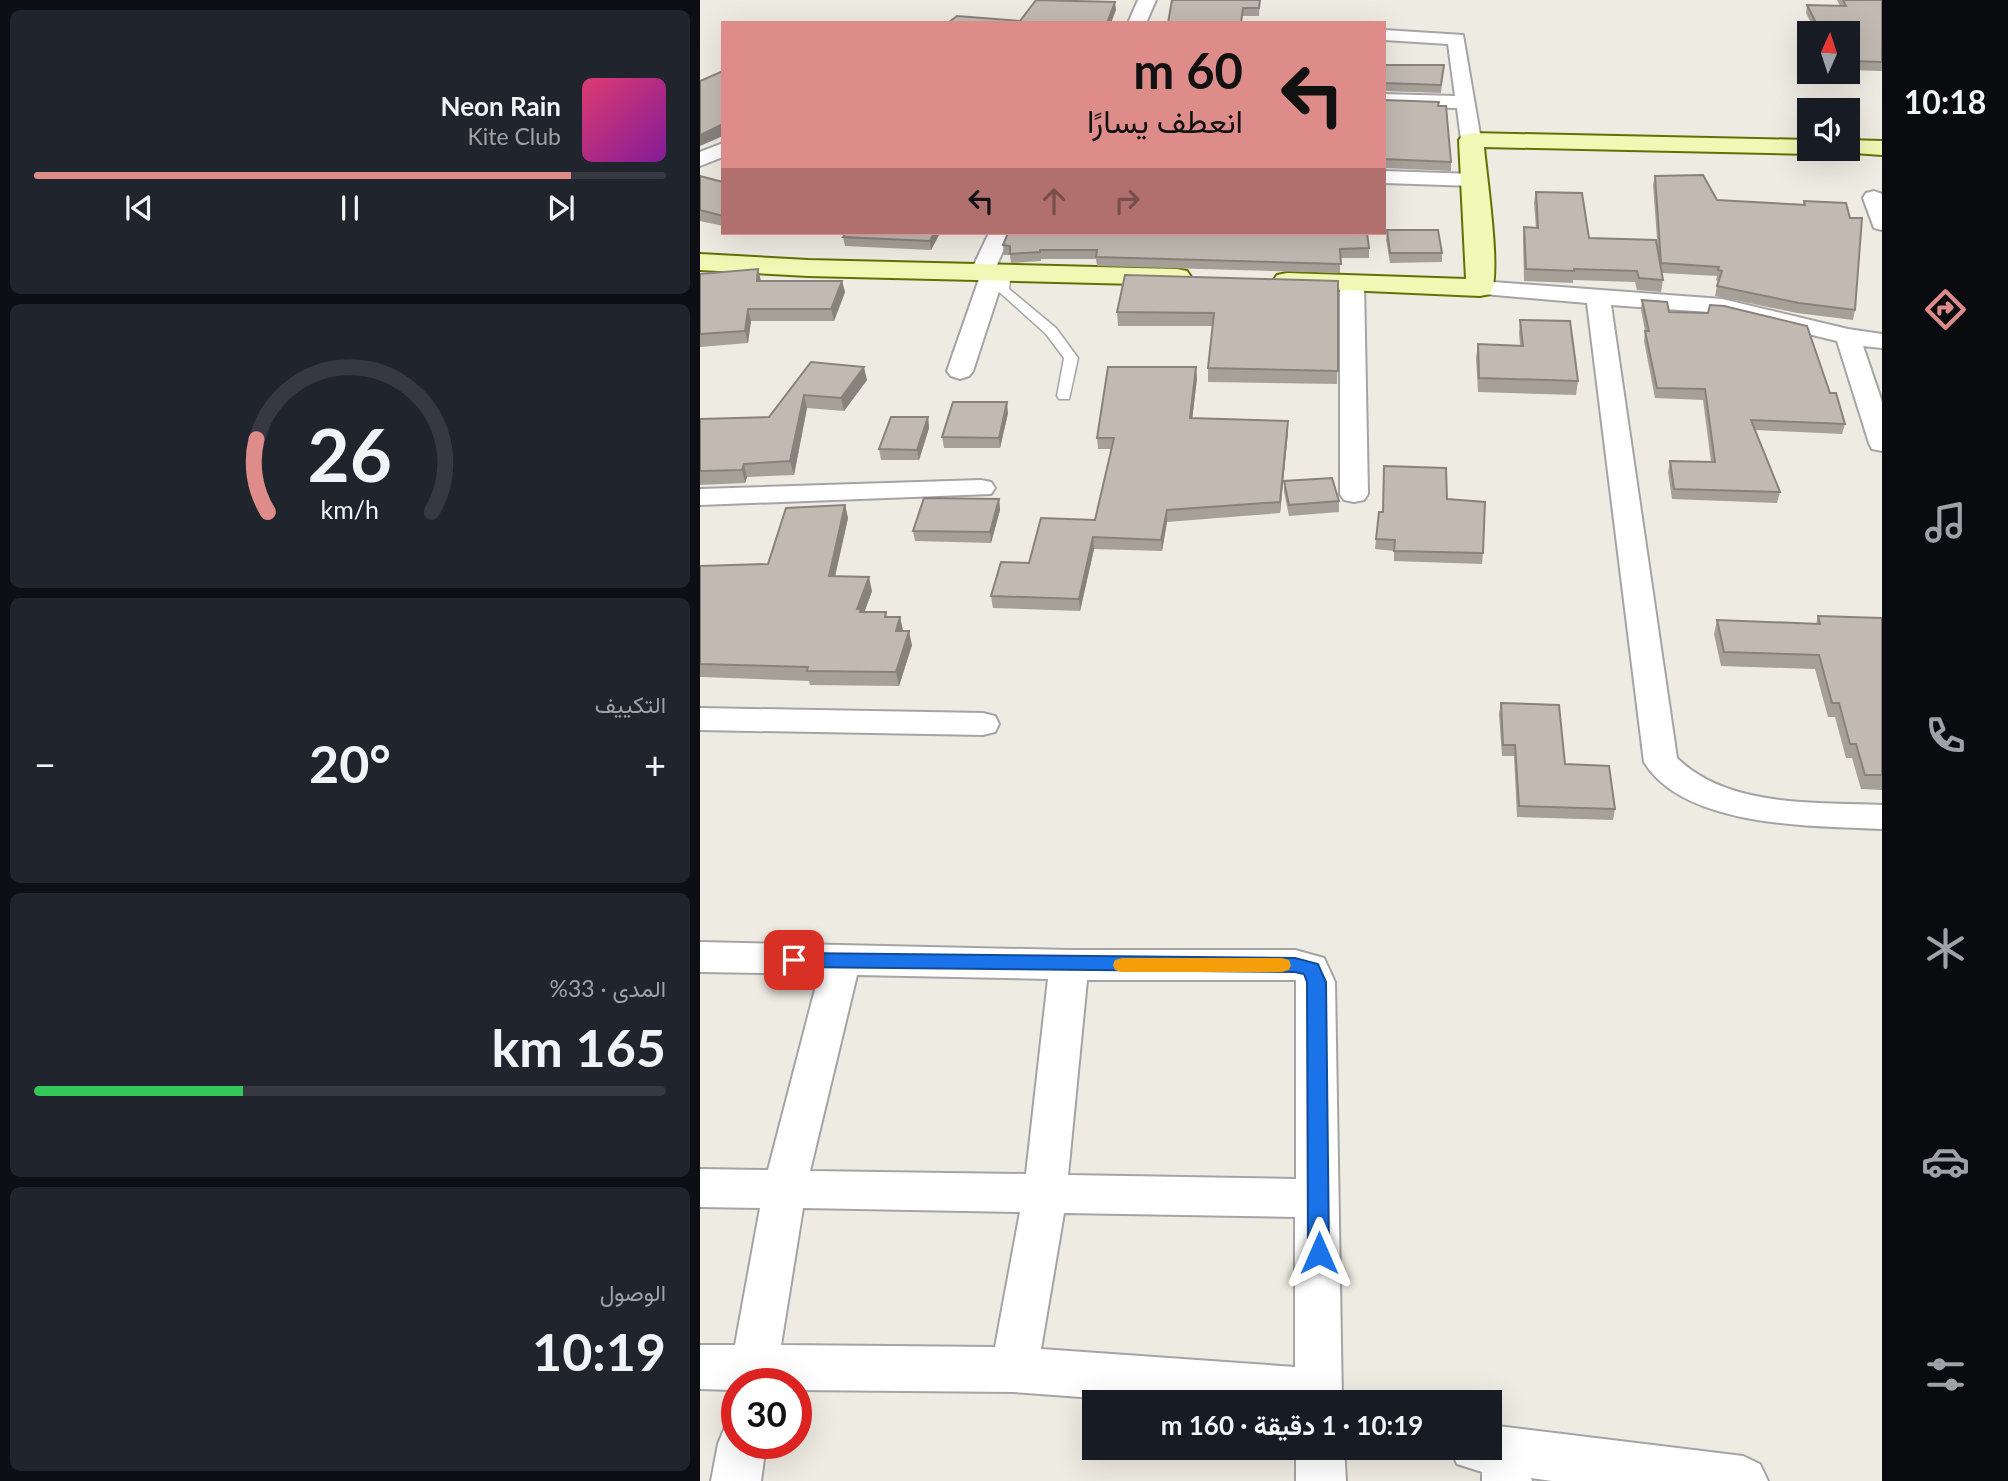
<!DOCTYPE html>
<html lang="ar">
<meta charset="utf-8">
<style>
body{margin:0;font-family:Lato,Vazirmatn,sans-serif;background:#20242c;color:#f1f3f6;direction:rtl;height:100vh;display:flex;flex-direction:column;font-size:26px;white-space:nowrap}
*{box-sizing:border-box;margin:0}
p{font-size:23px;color:#9ea1a6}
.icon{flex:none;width:38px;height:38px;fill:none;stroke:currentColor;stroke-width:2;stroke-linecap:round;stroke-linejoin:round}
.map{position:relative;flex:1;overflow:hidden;direction:ltr}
.details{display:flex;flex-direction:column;gap:10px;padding:10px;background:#0d0f14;width:700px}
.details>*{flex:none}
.top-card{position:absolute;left:21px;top:21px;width:665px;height:214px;border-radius:0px;box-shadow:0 7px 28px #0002;direction:rtl;background:#de8c89;color:#111;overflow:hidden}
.needle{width:46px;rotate:3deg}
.tools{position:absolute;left:1097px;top:21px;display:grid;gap:14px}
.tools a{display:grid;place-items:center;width:63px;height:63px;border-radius:0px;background:#171b24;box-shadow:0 7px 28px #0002;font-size:35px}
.speed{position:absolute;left:21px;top:1368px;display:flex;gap:14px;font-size:35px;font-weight:700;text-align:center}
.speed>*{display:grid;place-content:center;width:91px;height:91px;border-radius:50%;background:#171b24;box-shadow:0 7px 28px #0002;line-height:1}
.speed .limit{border:10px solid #d22;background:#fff;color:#111}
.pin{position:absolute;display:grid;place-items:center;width:60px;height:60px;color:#fff;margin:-30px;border-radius:14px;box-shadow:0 4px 10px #0006}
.me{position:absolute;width:77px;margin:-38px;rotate:0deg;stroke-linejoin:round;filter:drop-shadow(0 0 5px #0008)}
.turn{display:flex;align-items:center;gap:24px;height:147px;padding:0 28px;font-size:32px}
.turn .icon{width:91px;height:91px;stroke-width:2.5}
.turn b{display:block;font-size:49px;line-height:60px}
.lanes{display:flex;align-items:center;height:66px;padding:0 28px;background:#0003;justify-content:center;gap:35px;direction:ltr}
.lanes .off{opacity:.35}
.big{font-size:52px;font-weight:700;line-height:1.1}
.details .tile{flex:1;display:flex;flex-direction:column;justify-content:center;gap:10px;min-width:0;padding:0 24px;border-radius:10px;background:#20242c}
.details .dial{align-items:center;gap:0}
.dial svg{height:182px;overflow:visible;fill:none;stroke:#363941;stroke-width:7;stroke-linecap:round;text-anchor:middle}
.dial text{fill:#f1f3f6;stroke:none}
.song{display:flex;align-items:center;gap:21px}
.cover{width:84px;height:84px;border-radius:10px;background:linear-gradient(135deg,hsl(340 70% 55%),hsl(290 70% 35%))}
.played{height:7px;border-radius:4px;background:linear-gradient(90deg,#de8c89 85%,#363941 85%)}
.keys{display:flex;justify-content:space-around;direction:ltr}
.heat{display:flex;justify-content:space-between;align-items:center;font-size:38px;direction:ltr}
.charge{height:10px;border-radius:5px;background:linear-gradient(90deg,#34c759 33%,#363941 0)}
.trip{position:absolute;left:382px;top:1390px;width:420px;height:70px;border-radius:0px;background:#171b24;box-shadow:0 7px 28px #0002;font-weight:700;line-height:70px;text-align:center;direction:rtl}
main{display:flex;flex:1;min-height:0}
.tab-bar{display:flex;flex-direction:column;width:126px;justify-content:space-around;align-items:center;background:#090b0e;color:#9ea1a6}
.tab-bar .icon{width:49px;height:49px}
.tab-bar .selected{color:#de8c89}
.tab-bar b{font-size:32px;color:#f1f3f6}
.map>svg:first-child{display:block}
</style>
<main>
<nav class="tab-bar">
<b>10:18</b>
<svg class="icon selected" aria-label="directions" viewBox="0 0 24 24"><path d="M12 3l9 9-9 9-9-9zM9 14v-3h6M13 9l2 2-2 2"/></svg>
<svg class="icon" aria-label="music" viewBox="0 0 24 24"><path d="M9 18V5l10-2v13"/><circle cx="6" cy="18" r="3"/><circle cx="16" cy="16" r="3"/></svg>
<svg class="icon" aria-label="phone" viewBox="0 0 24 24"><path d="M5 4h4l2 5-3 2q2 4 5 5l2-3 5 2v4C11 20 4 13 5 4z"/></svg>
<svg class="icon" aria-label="climate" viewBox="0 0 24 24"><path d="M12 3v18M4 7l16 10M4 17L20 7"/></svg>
<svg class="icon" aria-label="car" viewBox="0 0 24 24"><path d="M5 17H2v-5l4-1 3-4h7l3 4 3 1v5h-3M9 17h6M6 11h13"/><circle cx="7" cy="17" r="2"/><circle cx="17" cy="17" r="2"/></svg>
<svg class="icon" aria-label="filters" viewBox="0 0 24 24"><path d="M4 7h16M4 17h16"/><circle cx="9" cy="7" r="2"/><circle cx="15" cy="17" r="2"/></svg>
</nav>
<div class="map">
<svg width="1182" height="1481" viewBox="0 0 1182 1481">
<rect width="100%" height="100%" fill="#eeebe2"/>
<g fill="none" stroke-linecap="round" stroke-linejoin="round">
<!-- lane casing -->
<g stroke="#a4a4a4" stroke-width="3">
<path id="lane" d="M 305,269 L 311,273 L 309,289 L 356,328 L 378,358 L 369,399 L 359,399 L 357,396 L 364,358 L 346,334 L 297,290 L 299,273 Z"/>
</g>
<!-- street casing -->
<g stroke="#a4a4a4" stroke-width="4">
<path id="street" d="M 438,0 L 456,0 L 446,23 L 428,23 Z
M 684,30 L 763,35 L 781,140 L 778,144 L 764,144 L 761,140 L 757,108 L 684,106 L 684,94 L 755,96 L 748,44 L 684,40 Z
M 23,143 L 23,157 L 0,166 L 0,152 Z
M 684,171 L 774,174 L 782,175 L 785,180 L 782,185 L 774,186 L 684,183 Z
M 1174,191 L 1182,194 L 1182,230 L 1174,228 L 1163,198 L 1166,193 Z
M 289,233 L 311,233 L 296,267 L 305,273 L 273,371 L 269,376 L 260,379 L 251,376 L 247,371 L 279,279 L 270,273 Z
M 652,276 L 660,278 L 664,283 L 668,494 L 664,500 L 654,502 L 644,500 L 640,494 L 640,283 L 644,278 Z
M 780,281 L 1022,299 L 1148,329 L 1182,334 L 1182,348 L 1163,346 L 1182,402 L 1182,451 L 1172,449 L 1169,443 L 1137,341 L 1022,313 L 911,305 L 977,758 C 1028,808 1116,802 1182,805 L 1182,829 C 1114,826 984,828 944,762 L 887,303 L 772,293 L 768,288 L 772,283 Z
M 281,480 L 291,482 L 295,488 L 291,494 L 0,505 L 0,489 Z
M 0,708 L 283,713 L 295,716 L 299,724 L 295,732 L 283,735 L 0,730 Z
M 0,942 L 369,950 L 595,950 L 624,958 L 635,982 L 642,1402 L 448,1402 L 314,1392 L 96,1390 L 96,1384 L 37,1384 L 37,1401 L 31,1390 L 0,1389 L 0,1345 L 35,1345 L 60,1208 L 0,1207 L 0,1169 L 68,1170 L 119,974 L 0,972 ZM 157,975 L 348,979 L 326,1174 L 110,1171 ZM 387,980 L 596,980 L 596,1179 L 368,1175 ZM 103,1208 L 320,1212 L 295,1347 L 81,1345 ZM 364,1213 L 595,1217 L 595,1367 L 341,1349 Z
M 37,1422 L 37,1444 L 66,1444 L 61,1481 L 11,1481 L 18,1444 L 25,1427 Z
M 789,1425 L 1043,1456 L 1060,1464 L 1068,1481 L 852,1481 L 831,1478 L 832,1481 L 782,1481 L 782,1472 L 757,1464 L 750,1447 L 789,1447 Z
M 596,1447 L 644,1447 L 646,1481 L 596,1481 Z"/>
</g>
<!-- secondary casing -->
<g stroke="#607106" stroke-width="4">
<path id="secondary" d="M 771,133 L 1110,140 L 1110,149 L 1121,149 L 1110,154 L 784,147 C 786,173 802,277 790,294 L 780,296 L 577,287 L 573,281 L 577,275 L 587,273 L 766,279 L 759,140 L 763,135 Z
M 1148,140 L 1182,141 L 1182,155 L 1140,152 L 1137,149 L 1148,149 Z
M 0,254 L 108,260 L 477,269 L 487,271 L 491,277 L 487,283 L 477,285 L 108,276 L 0,270 Z"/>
</g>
<!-- lane -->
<use href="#lane" fill="#fff" fill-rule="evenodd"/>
<!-- street -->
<use href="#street" fill="#fff" fill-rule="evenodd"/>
<!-- secondary -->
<use href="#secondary" fill="#f1f8b6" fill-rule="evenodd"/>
</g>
<!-- wall -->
<path fill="#a7a099" d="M 472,0 L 560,0 L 559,16 L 543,16 Z
M 1137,0 L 1182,0 L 1182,71 L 1148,70 L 1148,33 L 1116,33 L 1106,13 L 1107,5 L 1140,6 Z
M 684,65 L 743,73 L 741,93 L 684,91 Z
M 684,100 L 738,106 L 751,162 L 751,171 L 684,168 Z
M 0,176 L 23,182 L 23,226 L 0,221 Z
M 955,176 L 1017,200 L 1103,204 L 1104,201 L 1155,310 L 1153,320 L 1097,313 L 1015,296 L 1018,281 L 1016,280 L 1017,276 L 962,273 L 963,280 L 961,292 L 937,290 L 935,282 L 873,280 L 873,283 L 824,281 L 823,239 L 824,227 L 836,228 L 834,203 L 836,192 L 889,238 L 958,252 L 953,185 Z
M 687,230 L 742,253 L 742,262 L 690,263 L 686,240 Z
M 240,233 L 231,250 L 145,246 L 143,237 Z
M 303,245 L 669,248 L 669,258 L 640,258 L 640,273 L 397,266 L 396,259 L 341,259 L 341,261 L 311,263 L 310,255 L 304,255 Z
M 0,274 L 61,281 L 142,281 L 145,292 L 134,321 L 51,321 L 48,343 L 0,347 Z
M 638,281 L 637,384 L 508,382 L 508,368 L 513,326 L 418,326 L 417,312 Z
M 942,300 L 1130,393 L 1145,424 L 1142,434 L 1055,430 L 1080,492 L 1077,503 L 972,499 L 968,472 L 970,461 L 1011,462 L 1003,400 L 955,398 L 944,341 L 945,331 L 941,310 Z
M 820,320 L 878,381 L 876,395 L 778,392 L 776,358 L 778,344 L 820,345 L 819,333 Z
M 111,362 L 167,380 L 144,411 L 107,408 L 94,475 L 47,477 L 45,483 L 0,485 L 0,419 L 69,417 Z
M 497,378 L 492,418 L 588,432 L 580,513 L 467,522 L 462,551 L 394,549 L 380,611 L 293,608 L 291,596 L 329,563 L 395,520 L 411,449 L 398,449 L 397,438 Z
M 308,413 L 300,448 L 244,448 L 242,437 Z
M 228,417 L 229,428 L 219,460 L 181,460 L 179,449 Z
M 584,481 L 639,501 L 639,512 L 589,516 L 584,492 Z
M 299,499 L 300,510 L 291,543 L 215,541 L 213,531 Z
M 747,499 L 783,553 L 782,564 L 694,561 L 694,551 L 675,549 L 676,539 L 682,512 Z
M 145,505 L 148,518 L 135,576 L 172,591 L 164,612 L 186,612 L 187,617 L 200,617 L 203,631 L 212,645 L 199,686 L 110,685 L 109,681 L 0,677 L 0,566 L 68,564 Z
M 1118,616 L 1182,618 L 1182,790 L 1161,789 L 1152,758 L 1146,758 L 1135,717 L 1128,717 L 1115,669 L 1021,666 L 1014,634 L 1017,620 L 1116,624 Z
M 801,703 L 865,764 L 915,809 L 913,820 L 817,817 L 814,756 L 802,756 L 799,714 Z"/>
<!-- shaded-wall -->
<path fill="#88827d" d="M 415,2 L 416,10 L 411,23 L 407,23 Z
M 23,124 L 23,136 L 0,146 L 0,135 Z
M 234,233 L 240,233 L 231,250 L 230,241 Z
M 58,269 L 61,281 L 57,281 Z
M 142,281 L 145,292 L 134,321 L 131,309 Z
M 48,309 L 51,321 L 48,343 L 45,331 Z
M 164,367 L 167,380 L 144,411 L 141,398 Z
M 496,367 L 497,378 L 491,430 L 490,418 Z
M 104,395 L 107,408 L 94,475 L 90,461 Z
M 307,402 L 308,413 L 300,448 L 299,438 Z
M 228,417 L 229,428 L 219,460 L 217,450 Z
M 588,421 L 588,432 L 580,513 L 580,502 Z
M 44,464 L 47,477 L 45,483 L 42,470 Z
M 299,499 L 300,510 L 291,543 L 290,532 Z
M 145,505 L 148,518 L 132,590 L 129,576 Z
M 467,510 L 467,522 L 462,551 L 461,540 Z
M 393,537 L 394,549 L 380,611 L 379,599 Z
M 169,577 L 172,591 L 163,616 L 157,609 Z
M 200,617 L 203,631 L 196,631 Z
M 209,631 L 212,645 L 199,686 L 196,672 Z"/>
<!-- building -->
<path fill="#c2bab2" stroke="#88827d" stroke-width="2" d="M 336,0 L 415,2 L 407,23 L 248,23 L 257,16 L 320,21 Z
M 472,0 L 560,0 L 559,8 L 543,8 L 541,23 L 468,23 Z
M 1143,0 L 1182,0 L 1182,62 L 1148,61 L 1148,33 L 1121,33 L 1107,5 L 1146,6 Z
M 684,65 L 744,65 L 741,85 L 684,83 Z
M 23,71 L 23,124 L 0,135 L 0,81 Z
M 684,100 L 739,102 L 738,106 L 746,106 L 751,162 L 684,159 Z
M 1003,175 L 1017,200 L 1105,205 L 1104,201 L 1146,203 L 1150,218 L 1162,218 L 1155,310 L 1099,303 L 1017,286 L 1022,271 L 1018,270 L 1019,267 L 961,263 L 955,176 Z
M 0,176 L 23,182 L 23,216 L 0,210 Z
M 836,192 L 882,193 L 889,238 L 956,240 L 963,280 L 939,278 L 937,271 L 874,269 L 874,271 L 826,269 L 824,227 L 838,228 Z
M 687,230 L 738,230 L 742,253 L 690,253 Z
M 146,233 L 234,233 L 230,241 L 143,237 Z
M 308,233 L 667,233 L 669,248 L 640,249 L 641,264 L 396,257 L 397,250 L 340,250 L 340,252 L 310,254 L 310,246 L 303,245 Z
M 58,269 L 57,281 L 142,281 L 131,309 L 48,309 L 45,331 L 0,334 L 0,274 Z
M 425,275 L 638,281 L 638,371 L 508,368 L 514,313 L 417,312 Z
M 942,300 L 967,302 L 969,312 L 1008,313 L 1010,305 L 1024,306 L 1107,326 L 1130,393 L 1136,393 L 1145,424 L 1051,420 L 1080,492 L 974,489 L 970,461 L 1015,462 L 1005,389 L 957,388 L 945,331 L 949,331 Z
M 820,320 L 870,321 L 878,381 L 779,378 L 778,344 L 823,346 Z
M 111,362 L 164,367 L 141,398 L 104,395 L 90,461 L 44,464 L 42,470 L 0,471 L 0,419 L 69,417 Z
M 408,367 L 496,367 L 490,418 L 588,421 L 580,502 L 467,510 L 461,540 L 393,537 L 379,599 L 291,596 L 301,562 L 329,563 L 341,518 L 395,520 L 414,438 L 397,438 Z
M 253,402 L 307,402 L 299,438 L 242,437 Z
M 191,417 L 228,417 L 217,450 L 179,449 Z
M 684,466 L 746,468 L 747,499 L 785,502 L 783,553 L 694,551 L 695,540 L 676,539 L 679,512 L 683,512 Z
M 632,478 L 639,501 L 589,505 L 584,481 Z
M 224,498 L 299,499 L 290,532 L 213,531 Z
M 145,505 L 129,576 L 169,577 L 157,609 L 161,609 L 160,612 L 186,612 L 185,617 L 200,617 L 196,631 L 209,631 L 196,672 L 107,671 L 108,667 L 0,664 L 0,566 L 68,564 L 86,508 Z
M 1118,616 L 1182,618 L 1182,775 L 1165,775 L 1156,744 L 1150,744 L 1139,703 L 1132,703 L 1119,655 L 1024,652 L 1017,620 L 1120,624 Z
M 801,703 L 859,705 L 865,764 L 909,766 L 915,809 L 819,806 L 815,745 L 803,745 Z"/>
<!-- route -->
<path fill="#1a73e8" stroke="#114b97" stroke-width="2" d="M 94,953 L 595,958 L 618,964 L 626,982 L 629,1253 L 626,1260 L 619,1262 L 611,1260 L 608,1253 L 607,982 L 604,974 L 595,972 L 94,967 L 88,965 L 85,960 L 88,955 Z"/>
<!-- slow -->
<path fill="#f59e0b" d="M 422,958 L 582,958 L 589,960 L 591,965 L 589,970 L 582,972 L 422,972 L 415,970 L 413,965 L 415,960 Z"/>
</svg>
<div class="tools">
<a><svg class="needle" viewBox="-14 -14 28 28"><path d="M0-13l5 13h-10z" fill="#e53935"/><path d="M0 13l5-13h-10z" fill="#9ea1a6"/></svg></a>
<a><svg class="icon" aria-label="sound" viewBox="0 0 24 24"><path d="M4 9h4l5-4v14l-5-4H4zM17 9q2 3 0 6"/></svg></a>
</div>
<div class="speed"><div class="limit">30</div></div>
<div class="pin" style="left:94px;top:960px;background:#d93025"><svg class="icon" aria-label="arrive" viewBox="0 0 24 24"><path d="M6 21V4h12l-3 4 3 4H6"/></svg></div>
<svg class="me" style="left:619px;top:1253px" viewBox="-20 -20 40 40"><path d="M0-17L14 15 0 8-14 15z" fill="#1a73e8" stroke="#fff" stroke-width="4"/></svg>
<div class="trip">10:19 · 1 دقيقة · 160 m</div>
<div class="top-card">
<div class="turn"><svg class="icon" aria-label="left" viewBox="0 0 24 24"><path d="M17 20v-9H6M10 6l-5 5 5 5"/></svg><div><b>60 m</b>انعطف يسارًا</div></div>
<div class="lanes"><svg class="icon" aria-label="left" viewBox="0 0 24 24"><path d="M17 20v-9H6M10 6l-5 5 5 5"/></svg><svg class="icon off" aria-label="ahead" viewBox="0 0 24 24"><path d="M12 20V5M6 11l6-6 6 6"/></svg><svg class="icon off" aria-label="right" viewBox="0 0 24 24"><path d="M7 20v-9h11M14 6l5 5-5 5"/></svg></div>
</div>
</div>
<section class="details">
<div class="tile">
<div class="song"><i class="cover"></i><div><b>Neon Rain</b><p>Kite Club</p></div></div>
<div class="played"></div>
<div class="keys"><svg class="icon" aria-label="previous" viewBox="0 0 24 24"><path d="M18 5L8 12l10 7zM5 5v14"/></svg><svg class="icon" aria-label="pause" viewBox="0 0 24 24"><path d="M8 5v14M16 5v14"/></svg><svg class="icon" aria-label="next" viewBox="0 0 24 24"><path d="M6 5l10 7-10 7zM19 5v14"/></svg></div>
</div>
<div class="tile dial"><svg viewBox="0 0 100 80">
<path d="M14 69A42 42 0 1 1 86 69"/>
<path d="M14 69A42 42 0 0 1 9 37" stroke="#de8c89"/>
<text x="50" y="56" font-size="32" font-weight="700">26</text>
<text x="50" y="72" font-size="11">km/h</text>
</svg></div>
<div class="tile"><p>التكييف</p>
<div class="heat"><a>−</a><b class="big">20°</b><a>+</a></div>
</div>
<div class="tile"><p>المدى · 33%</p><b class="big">165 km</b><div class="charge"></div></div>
<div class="tile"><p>الوصول</p><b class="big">10:19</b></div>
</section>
</main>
